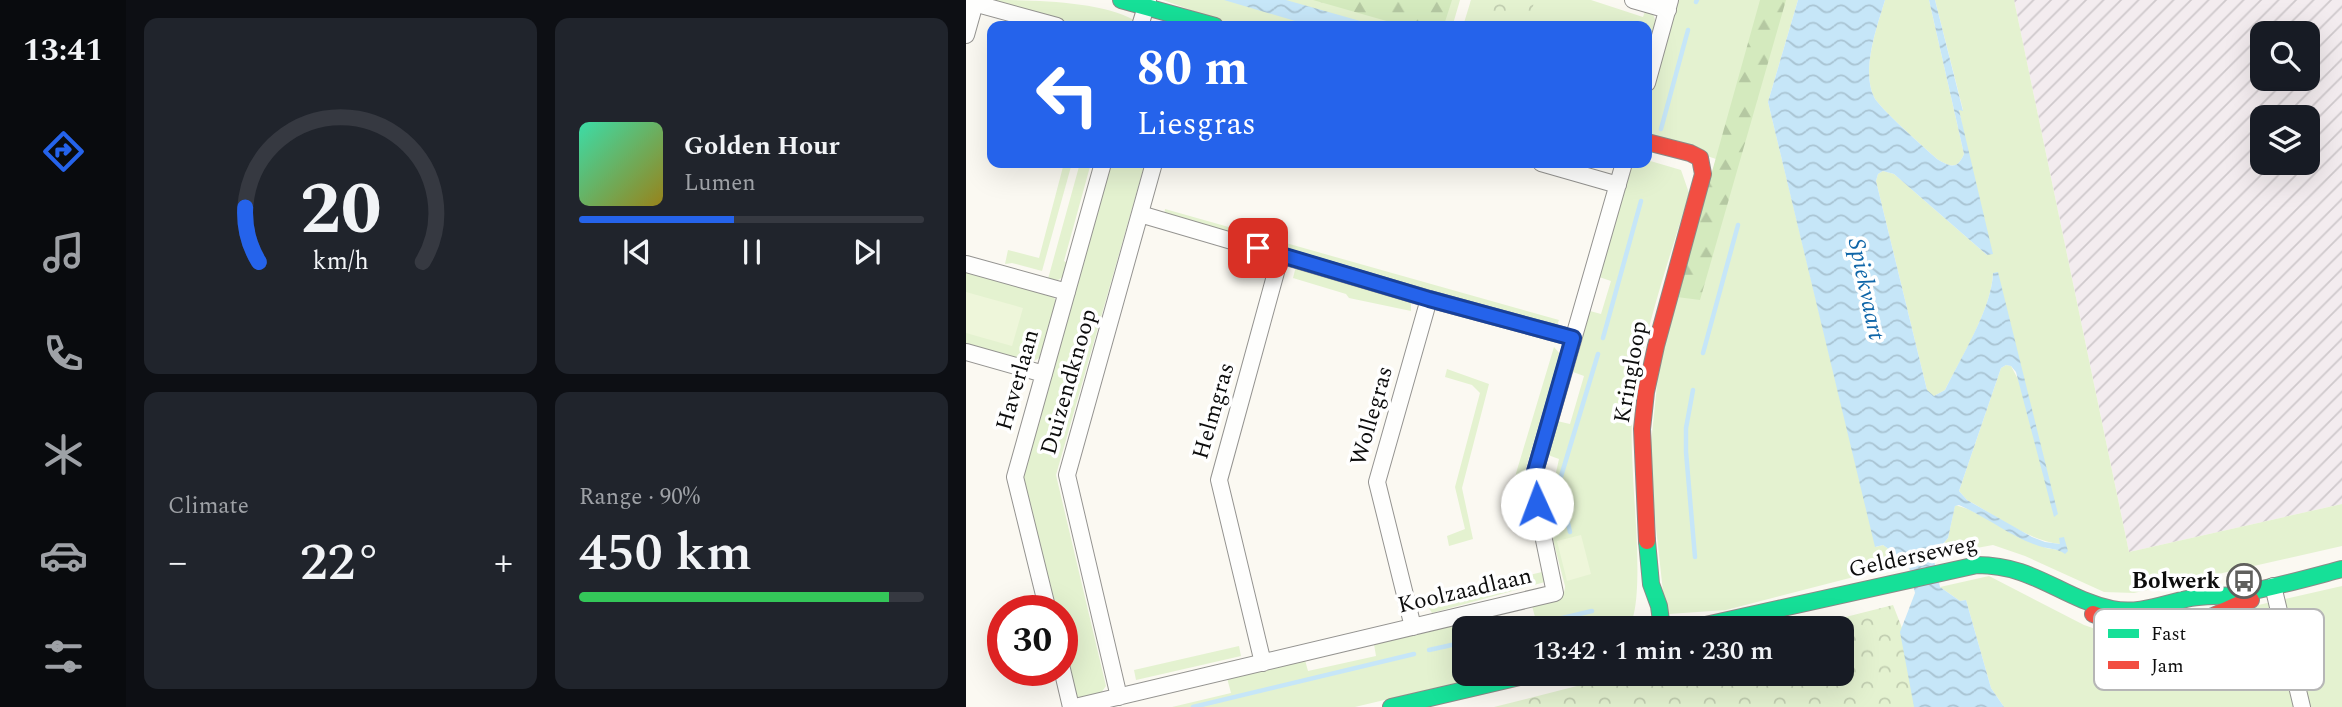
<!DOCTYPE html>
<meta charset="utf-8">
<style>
body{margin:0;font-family:Spectral,serif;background:#20242c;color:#f1f3f6;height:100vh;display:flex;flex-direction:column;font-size:26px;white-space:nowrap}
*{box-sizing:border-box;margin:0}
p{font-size:23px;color:#9ea1a6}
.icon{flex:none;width:38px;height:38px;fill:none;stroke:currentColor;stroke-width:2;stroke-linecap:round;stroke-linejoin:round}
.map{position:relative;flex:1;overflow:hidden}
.sheet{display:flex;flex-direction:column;gap:18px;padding:18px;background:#0d0f14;width:840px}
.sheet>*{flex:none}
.banner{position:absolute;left:21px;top:21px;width:665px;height:147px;border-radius:14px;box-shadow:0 7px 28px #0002;background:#2563eb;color:#fff;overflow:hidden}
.fabs{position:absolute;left:1284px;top:21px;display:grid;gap:14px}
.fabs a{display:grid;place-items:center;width:70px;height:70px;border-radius:14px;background:#171b24;box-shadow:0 7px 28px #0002;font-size:35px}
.speed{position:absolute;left:21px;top:595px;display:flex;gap:14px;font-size:35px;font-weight:700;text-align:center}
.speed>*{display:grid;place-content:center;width:91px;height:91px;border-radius:50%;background:#171b24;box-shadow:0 7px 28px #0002;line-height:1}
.speed .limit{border:10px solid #d22;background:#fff;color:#111}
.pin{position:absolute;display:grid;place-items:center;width:60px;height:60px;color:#fff;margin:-30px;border-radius:14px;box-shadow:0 4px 10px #0006}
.me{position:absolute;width:77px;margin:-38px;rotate:358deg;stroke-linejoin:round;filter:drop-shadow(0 0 5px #0008)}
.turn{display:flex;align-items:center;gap:24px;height:147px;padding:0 35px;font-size:32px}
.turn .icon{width:91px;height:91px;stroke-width:2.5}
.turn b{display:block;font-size:49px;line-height:60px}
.big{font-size:52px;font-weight:600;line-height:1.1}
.sheet .card{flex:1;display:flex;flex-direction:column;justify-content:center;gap:10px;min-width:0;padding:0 24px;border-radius:14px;background:#20242c}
.sheet .dial{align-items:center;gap:0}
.dial svg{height:182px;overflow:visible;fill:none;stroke:#363941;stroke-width:7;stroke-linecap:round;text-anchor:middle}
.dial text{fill:#f1f3f6;stroke:none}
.song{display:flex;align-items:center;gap:21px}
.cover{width:84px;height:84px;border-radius:10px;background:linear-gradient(135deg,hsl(160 70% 55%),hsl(50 70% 35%))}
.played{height:7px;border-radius:4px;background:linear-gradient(90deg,#2563eb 45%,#363941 45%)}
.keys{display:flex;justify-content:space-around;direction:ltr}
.heat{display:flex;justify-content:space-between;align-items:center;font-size:38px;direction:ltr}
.charge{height:10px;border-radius:5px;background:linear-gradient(90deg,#34c759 90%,#363941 0)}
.sheet .tiles{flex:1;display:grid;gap:18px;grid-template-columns:repeat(2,1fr)}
.trip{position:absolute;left:486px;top:616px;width:402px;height:70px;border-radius:14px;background:#171b24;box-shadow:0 7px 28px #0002;font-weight:600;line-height:70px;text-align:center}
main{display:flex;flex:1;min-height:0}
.dock{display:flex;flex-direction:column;width:126px;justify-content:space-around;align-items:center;background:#090b0e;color:#9ea1a6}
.dock .icon{width:49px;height:49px}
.dock .selected{color:#2563eb}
.dock b{font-size:32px;color:#f1f3f6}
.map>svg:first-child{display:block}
</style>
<main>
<nav class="dock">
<b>13:41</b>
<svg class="icon selected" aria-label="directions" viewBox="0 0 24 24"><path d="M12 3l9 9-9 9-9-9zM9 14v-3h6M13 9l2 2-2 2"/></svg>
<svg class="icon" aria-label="music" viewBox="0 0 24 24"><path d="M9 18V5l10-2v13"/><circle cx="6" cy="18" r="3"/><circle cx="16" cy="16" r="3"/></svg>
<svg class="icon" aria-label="phone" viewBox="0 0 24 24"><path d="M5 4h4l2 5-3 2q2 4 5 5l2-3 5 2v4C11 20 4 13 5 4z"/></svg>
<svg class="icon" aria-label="climate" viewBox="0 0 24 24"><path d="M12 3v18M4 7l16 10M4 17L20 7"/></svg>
<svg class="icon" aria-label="car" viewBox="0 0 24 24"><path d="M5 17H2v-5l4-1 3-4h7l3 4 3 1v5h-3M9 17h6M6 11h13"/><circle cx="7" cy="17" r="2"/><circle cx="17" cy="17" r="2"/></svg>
<svg class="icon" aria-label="filters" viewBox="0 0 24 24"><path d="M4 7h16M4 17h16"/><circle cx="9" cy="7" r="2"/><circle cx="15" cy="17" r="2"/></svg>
</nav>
<section class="sheet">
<div class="tiles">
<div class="card dial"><svg viewBox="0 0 100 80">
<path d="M14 69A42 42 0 1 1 86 69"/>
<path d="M14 69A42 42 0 0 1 8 45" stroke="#2563eb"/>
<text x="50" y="56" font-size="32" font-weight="700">20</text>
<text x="50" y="72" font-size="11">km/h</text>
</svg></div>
<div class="card">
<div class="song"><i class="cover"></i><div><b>Golden Hour</b><p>Lumen</p></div></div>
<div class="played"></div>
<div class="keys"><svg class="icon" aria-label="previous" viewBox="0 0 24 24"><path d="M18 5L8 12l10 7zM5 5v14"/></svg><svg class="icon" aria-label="pause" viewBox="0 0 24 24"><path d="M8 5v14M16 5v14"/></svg><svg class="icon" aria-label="next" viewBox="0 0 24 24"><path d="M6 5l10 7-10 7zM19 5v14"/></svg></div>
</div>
<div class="card"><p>Climate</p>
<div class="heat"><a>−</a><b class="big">22°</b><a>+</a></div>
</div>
<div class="card"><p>Range · 90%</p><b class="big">450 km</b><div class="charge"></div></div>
</div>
</section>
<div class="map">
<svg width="1376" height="707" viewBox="0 0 1376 707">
<defs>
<pattern id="industrial-furrows" width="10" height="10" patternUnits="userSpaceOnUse" patternTransform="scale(1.75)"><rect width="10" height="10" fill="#f3ecef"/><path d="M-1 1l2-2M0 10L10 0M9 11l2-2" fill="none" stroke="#cfc9cc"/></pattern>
<pattern id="forest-firs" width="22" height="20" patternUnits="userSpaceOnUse" patternTransform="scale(1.75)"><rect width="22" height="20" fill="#d4eabe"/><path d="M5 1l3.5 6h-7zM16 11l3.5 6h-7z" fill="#b5c8a2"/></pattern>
<pattern id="park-crowns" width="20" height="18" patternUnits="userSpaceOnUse" patternTransform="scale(1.75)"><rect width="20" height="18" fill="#e4f2d0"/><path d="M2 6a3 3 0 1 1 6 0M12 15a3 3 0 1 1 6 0" fill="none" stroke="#c2ceb1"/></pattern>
<pattern id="water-waves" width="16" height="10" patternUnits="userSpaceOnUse" patternTransform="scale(1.75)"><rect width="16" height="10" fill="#c6e6f8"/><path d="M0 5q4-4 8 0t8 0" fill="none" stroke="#a9c4d3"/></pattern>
</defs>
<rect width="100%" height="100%" fill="#fbf9f2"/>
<!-- industrial -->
<path fill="url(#industrial-furrows)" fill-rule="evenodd" d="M 1048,0 L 1376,0 L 1376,504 L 1163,552 ZM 1297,33 L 1342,33 L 1342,79 L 1297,79 ZM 1297,117 L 1342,117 L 1342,163 L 1297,163 Z"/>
<!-- grass -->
<path fill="#e4f2d0" d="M 15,0 C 60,0 132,0 168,20 L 168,26 L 108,26 Z
M 197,0 L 494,0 L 487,24 L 494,26 L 269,26 Z
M 505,0 L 625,0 L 677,17 L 680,8 C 699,19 685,43 681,60 L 681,26 L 497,26 Z
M 711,0 L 832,0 L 802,102 L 910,547 L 917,545 L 942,563 L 760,610 L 703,614 L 698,601 L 683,463 L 694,356 L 750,159 L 681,136 L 681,108 Z
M 919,0 L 963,0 L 998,154 C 991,170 985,167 971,159 C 959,148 913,108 908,97 C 895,70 911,27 919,0 Z
M 969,0 L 1048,0 L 1163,552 L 1376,504 L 1376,546 L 1168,593 L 1138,592 L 1059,556 L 1027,545 L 967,556 L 982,538 L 989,505 L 1002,509 L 1080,548 L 1093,550 L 1094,544 C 1063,541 1029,515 1001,500 L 993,491 L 1035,368 L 1040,365 L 1045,366 L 1053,381 L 1027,273 C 1026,308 995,358 979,390 L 968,396 L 964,395 L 961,390 L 910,181 L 912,174 L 917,171 L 928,174 L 1021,255 L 993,109 L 997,110 Z
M 681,160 L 715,170 L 723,193 C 703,261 678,330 668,400 C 664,425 666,450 667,475 C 668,505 679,608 662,628 L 523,628 L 569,617 L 566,606 C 580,603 599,603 599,586 L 582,521 L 592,517 L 587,486 L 593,459 L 582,455 L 591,421 L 604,424 L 618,376 L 607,372 L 624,311 L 635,314 L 645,281 L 633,277 L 661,174 L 665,163 L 681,163 Z
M 98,163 L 106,163 L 76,271 L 46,263 L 39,264 L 42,250 L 73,258 Z
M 114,163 L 125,163 L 98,261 L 103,264 L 100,275 L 92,280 L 82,279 Z
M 144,163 L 179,163 L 90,475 L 140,686 L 132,697 L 112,699 L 109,694 L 96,643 L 96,611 L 89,611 L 57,477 Z
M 199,209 L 593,320 L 590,328 L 198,217 Z
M 330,266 L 445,300 L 445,311 L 383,298 L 380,294 L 327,278 Z
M 0,270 L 85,294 L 89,299 L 90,305 L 76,355 C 70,362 65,362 57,361 L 0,345 Z
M 588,347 L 594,354 L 557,478 L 568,530 L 559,532 L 548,480 Z
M 481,369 L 523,384 L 496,488 L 507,539 L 483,546 L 481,536 L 499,529 L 489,487 L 514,393 L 506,385 L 479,377 Z
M 576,572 L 579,582 L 466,613 L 458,600 Z
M 1023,576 L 1118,625 L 1147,635 L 1178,636 L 1275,609 L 1376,586 L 1376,707 L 1038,707 L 1025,688 L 1000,600 L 994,601 L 974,587 Z
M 496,622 L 499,631 L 499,674 L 527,674 L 389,707 L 206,707 L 265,693 L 261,678 L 339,660 L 342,671 L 410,656 L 408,644 Z
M 273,646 L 275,656 L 170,680 L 168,670 Z"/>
<!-- forest -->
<path fill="url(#forest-firs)" d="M 347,0 L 486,0 L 478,25 L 438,26 Z
M 794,0 L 820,0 L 734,300 L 711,297 Z"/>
<!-- park -->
<path fill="url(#park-crowns)" d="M 505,0 L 569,0 L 562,21 L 504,5 Z
M 927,605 L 949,661 L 954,707 L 528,707 L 658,674 L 877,674 L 877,628 L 836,628 Z"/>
<!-- pitch -->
<path fill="#eef6da" d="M 0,292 L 57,308 L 46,346 L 0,333 Z
M 615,535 L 625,574 L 601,581 L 591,541 Z"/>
<!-- water -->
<path fill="url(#water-waves)" d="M 258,0 L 320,0 L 412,26 L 346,26 Z
M 832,0 L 919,0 C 911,27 895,70 908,97 C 913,108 959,148 971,159 C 985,167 991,170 998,154 L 963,0 L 969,0 L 997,111 L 993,110 L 1027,254 L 1021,255 L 928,174 L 917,171 L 912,174 L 910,181 L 961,390 L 968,396 L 979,390 C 995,357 1026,308 1027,273 L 1032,272 L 1092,514 L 1088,517 L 1050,372 L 1045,366 L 1040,365 L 1035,368 L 993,491 L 1001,500 L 1066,537 L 1079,542 L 1094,544 L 1093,538 L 1098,537 L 1102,551 L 1099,554 C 1091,548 1082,549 1073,546 C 1045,537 1021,517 993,505 L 989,506 L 982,538 L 967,556 L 974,587 L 994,601 L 1000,600 L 1025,688 L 1038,707 L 948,707 L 934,632 L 949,593 L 942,563 L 917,545 L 909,547 L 802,102 Z"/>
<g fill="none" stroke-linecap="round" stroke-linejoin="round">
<!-- stream -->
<path stroke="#c6e6f8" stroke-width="4.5" d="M 730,2 L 731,0
M 695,129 L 722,30
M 637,338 L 675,201
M 737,353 L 772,225
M 727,390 L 720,428 L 720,452 L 729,557
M 604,532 L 593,483 L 632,354
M 554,628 L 626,611
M 463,650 L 499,642
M 227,707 L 448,654"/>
<!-- street casing -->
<g stroke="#949390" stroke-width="18">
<path id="street" d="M 667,0 L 702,10
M 0,1 L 91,26
M 174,26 L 182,0
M 0,35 L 9,3
M 681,83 L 704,0
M 575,163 L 652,185
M 174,214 L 463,299 L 607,338
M 0,264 L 101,292
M 0,352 L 78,374
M 1307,586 L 1336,707
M 82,611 L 49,477 L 137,163
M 447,627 L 411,482 L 463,299
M 297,663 L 253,480 L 315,254
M 96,669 L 105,707
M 153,697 L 101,475 L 188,163
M 109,707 L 589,593 L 566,482 L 658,163"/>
</g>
<!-- fast casing -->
<g stroke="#8b8a87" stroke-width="18">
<path id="fast" d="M 155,0 L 249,26
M 681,541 L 685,584 L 693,606 L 696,628
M 726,628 L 1011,565 C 1068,565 1095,598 1146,609 C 1173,615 1199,603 1225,598 C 1240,595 1257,597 1272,594 C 1307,588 1342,578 1376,569
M 425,707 L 567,674"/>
</g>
<!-- jam casing -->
<g stroke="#8b8a87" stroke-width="18">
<path id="jam" d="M 681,142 L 724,153 L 734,158 L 737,174 L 690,346 L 680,392 L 676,429 L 681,541
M 1127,614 C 1166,631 1204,633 1244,617 C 1258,612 1271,604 1285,600"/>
</g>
<!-- street -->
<use href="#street" stroke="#fefefd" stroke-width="16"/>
<!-- fast -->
<use href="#fast" stroke="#16e098" stroke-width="16"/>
<!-- jam -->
<use href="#jam" stroke="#f24e42" stroke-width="16"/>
</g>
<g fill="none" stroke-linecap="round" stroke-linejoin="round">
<!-- route casing -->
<g stroke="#184099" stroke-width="18">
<path id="route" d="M 292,248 L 463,299 L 607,338 L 566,482 L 571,504"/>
</g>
<!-- route -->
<use href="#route" stroke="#2563eb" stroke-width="12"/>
</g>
<!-- icons -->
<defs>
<g id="bus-ring" transform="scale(1.75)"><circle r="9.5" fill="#fff" stroke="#60605d" stroke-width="1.5"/><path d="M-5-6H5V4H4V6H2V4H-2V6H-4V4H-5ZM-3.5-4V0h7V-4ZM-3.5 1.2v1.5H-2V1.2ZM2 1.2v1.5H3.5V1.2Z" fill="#60605d"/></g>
</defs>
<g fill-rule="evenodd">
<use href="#bus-ring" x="1278" y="581"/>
</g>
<g text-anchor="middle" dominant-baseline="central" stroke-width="7" stroke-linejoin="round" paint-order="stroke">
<!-- street labels -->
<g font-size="23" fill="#0d0d0d" stroke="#fff">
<text transform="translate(665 372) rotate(-80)">Kringloop</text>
<text transform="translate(52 380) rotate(-74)">Haverlaan</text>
<text transform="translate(103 382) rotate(-74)">Duizendknoop</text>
<text transform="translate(248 411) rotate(-74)">Helmgras</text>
<text transform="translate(406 416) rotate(-74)">Wollegras</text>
<text transform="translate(947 557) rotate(-12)">Gelderseweg</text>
<text transform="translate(499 591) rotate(-13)">Koolzaadlaan</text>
</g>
<!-- poi labels -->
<g font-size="23" font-weight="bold" fill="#0d0d0d" stroke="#fff" text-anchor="end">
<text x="1254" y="581">Bolwerk</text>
</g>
<!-- water labels -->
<g font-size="24" font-style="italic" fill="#0e65a8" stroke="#fff">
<text transform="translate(900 289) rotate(78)">Spiekvaart</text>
</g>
</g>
<!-- legend -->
<rect x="1128" y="609" width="230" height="81" rx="10" fill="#fff" stroke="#b6b6b6" stroke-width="2"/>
<rect x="1142" y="629" width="31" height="9" fill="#16e098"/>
<rect x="1142" y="661" width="31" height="8" fill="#f24e42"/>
<g font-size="19" fill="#0d0d0d">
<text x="1185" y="640">Fast</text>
<text x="1185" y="672">Jam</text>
</g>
</svg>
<div class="fabs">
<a><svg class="icon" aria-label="search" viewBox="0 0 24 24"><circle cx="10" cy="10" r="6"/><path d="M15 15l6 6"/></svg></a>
<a><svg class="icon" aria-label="layers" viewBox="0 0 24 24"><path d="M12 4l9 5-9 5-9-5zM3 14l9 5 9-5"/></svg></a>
</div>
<div class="speed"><div class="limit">30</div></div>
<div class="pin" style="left:292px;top:248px;background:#d93025"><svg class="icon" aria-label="arrive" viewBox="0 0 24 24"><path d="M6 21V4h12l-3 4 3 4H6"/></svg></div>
<svg class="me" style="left:571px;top:504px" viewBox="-20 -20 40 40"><circle r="19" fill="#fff"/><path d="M0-13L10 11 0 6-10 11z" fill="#2563eb"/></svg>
<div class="trip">13:42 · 1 min · 230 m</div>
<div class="banner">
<div class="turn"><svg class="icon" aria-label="left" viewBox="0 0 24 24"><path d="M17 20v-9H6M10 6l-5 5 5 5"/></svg><div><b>80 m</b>Liesgras</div></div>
</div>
</div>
</main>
